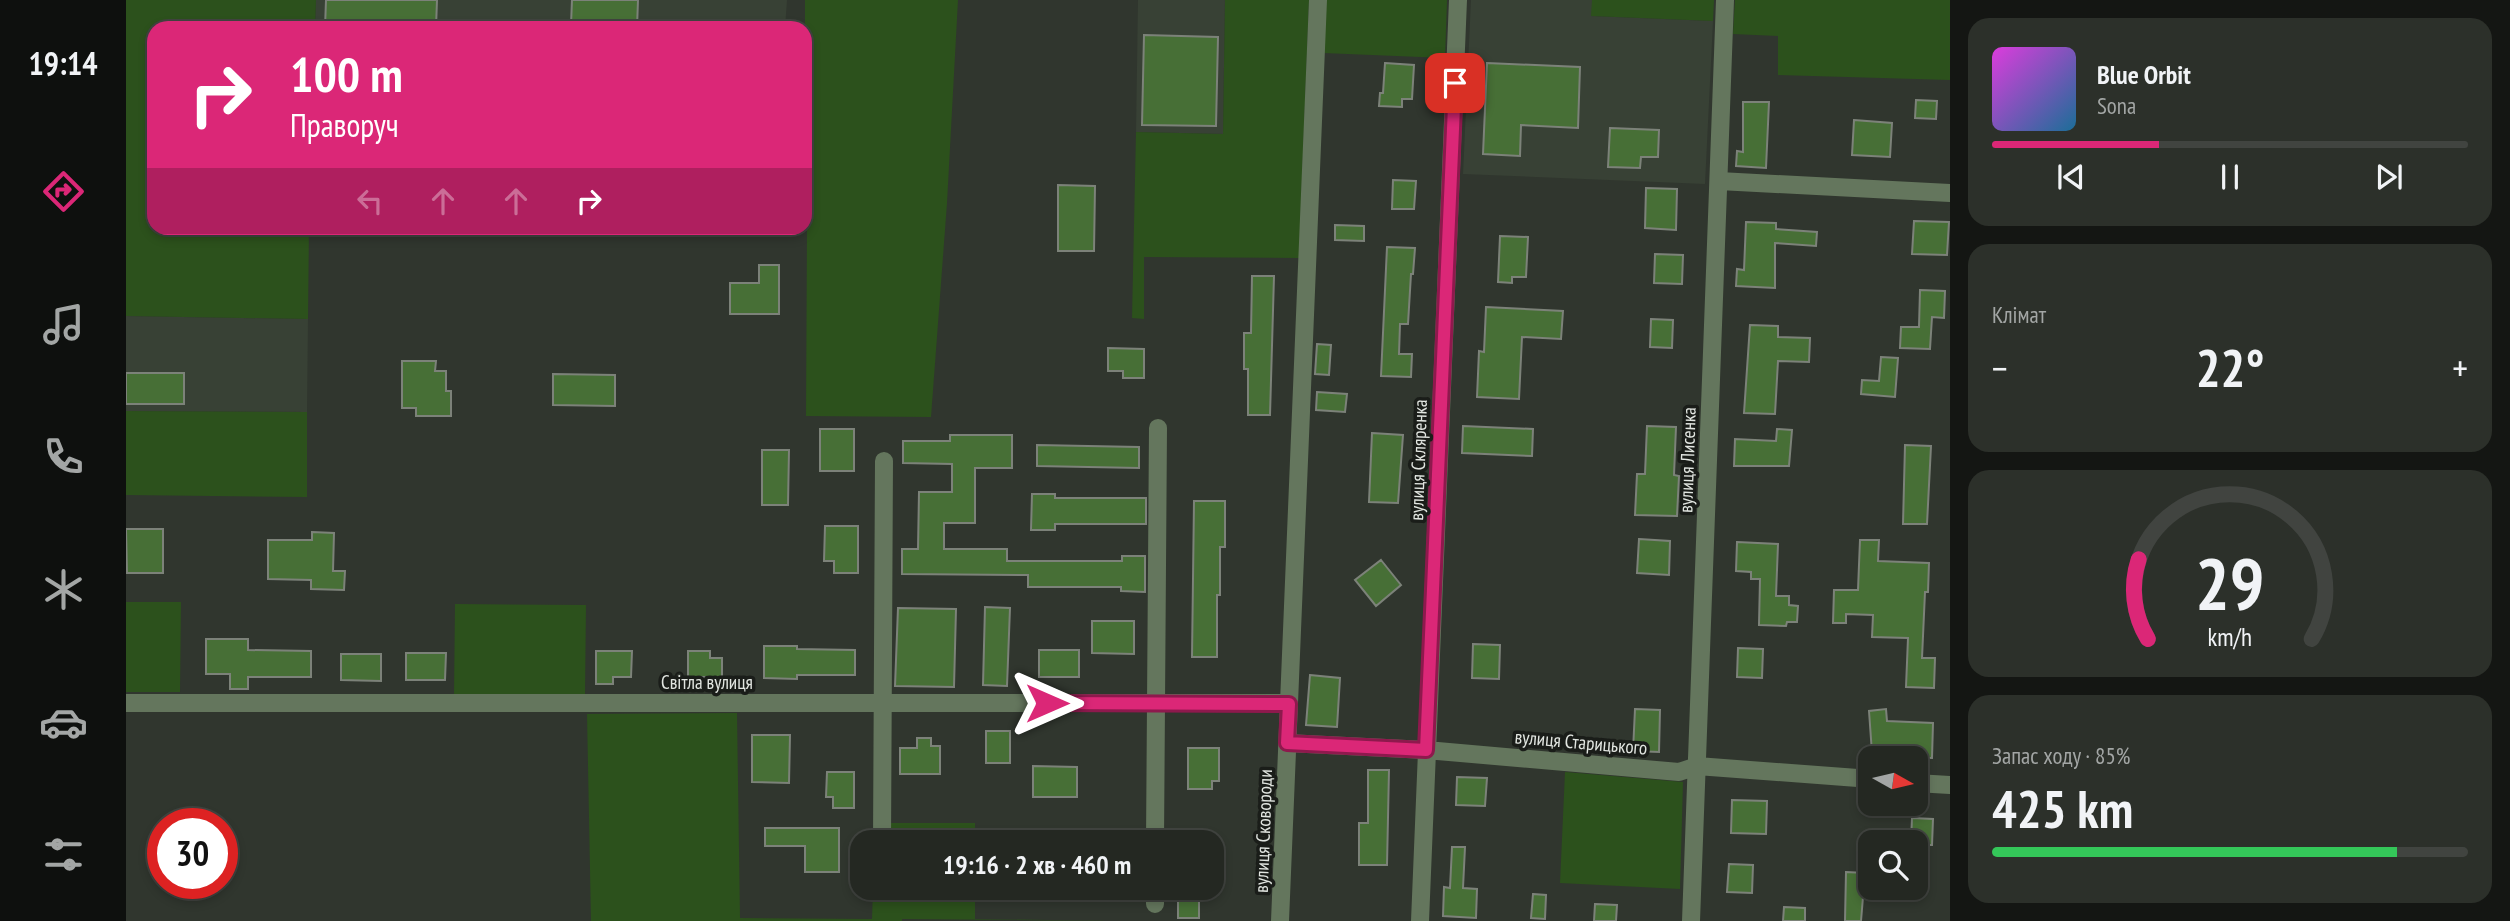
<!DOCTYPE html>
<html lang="uk">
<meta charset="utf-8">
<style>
body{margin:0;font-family:"PT Sans Narrow",sans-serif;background:#2c302a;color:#f1f3f6;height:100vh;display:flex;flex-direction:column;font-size:26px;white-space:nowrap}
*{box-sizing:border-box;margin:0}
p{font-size:23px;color:#a3a6a5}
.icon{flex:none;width:38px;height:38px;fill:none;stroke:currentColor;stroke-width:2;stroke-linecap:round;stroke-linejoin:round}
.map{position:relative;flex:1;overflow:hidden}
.side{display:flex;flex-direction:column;gap:18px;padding:18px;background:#141613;width:560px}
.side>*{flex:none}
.top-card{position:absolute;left:21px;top:21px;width:665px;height:214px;border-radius:21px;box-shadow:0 4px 10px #0003,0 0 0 2px #414440;background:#db2777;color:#fff;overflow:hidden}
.needle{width:46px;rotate:98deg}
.buttons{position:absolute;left:1732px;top:746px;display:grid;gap:14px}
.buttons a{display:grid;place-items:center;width:70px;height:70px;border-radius:14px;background:#242822;box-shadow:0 4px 10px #0003,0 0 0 2px #414440;font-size:35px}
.speed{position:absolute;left:21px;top:808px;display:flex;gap:14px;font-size:35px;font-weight:700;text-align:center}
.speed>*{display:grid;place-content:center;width:91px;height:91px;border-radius:50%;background:#242822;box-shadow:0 4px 10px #0003,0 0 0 2px #414440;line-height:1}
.speed .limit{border:10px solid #d22;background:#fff;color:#111}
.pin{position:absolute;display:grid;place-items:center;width:60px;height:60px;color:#fff;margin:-30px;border-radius:14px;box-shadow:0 4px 10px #0006}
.me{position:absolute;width:77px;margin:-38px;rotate:90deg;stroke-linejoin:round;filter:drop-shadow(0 0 5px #0008)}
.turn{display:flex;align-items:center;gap:24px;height:147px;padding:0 28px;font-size:32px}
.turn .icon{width:91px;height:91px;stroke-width:2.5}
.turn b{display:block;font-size:49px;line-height:60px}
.lanes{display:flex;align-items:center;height:66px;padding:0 28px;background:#0003;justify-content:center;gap:35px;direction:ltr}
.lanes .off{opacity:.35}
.big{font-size:52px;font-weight:700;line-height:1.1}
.side .widget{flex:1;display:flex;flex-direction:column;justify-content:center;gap:10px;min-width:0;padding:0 24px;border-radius:21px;background:#2c302a}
.side .dial{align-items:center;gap:0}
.dial svg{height:182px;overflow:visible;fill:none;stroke:#414440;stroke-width:7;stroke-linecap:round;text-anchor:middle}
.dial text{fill:#f1f3f6;stroke:none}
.song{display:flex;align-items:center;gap:21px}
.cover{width:84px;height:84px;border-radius:10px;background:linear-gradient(135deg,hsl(300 70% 55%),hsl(200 70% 35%))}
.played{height:7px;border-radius:4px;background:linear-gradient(90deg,#db2777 35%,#414440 35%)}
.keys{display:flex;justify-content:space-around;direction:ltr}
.heat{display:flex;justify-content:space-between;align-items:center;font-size:38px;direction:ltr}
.charge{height:10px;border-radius:5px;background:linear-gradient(90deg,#34c759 85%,#414440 0)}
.trip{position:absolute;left:724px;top:830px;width:374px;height:70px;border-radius:21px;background:#242822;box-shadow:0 4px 10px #0003,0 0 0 2px #414440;font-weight:700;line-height:70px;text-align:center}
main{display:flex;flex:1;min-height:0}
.menu{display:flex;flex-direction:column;width:126px;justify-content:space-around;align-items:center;background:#0e100e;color:#a3a6a5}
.menu .icon{width:49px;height:49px}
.menu .active{color:#db2777}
.menu b{font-size:32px;color:#f1f3f6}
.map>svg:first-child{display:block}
</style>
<main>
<nav class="menu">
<b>19:14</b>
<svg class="icon active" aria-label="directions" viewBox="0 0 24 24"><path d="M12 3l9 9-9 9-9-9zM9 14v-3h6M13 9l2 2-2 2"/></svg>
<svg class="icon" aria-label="music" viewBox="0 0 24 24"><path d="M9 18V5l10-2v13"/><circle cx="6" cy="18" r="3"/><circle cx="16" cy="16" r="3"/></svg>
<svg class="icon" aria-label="phone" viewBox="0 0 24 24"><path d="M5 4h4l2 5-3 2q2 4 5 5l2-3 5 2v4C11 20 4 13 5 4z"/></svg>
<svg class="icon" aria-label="climate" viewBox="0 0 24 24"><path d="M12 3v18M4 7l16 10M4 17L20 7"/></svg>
<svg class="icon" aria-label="car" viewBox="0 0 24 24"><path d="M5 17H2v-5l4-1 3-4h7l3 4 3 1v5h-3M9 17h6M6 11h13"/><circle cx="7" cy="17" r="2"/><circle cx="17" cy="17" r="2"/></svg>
<svg class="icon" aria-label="filters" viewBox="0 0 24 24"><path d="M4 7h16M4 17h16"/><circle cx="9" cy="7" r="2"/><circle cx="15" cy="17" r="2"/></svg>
</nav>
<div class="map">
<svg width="1824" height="921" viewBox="0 0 1824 921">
<rect width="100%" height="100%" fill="#30362e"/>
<!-- built -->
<path fill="#384135" d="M 190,0 L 661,0 L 659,28 L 189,28 Z
M 1012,0 L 1099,0 L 1097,134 L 1010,132 Z
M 1345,0 L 1466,0 L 1466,16 L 1587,21 L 1579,184 L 1337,174 Z
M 0,316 L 182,319 L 181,412 L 0,411 Z"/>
<!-- green -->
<path fill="#2c511c" d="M 0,0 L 190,0 L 189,28 L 28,28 L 28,228 L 183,228 L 182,319 L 0,316 Z
M 679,0 L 832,0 L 821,203 L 805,417 L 680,416 L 681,226 L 686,55 L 679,56 Z
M 1099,0 L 1183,0 L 1173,258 L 1018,257 L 1018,319 L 1006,318 L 1010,132 L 1097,134 Z
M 1200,0 L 1321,0 L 1319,58 L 1197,53 Z
M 1466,0 L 1588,0 L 1587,21 L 1465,16 Z
M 1609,0 L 1824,0 L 1824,80 L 1652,75 L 1652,36 L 1607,34 Z
M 0,411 L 181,412 L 181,497 L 0,495 Z
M 0,602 L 55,602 L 54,692 L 0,692 Z
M 329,604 L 460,605 L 459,694 L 328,695 Z
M 611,713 L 614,918 L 746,919 L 747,888 L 849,887 L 849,919 L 985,921 L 776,919 L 776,921 L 465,921 L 461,714 Z
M 1439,772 L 1557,782 L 1554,889 L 1434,883 Z
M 764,823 L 849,823 L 849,842 L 764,842 Z"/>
<!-- building -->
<path fill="#476f36" stroke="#7c8279" stroke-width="2" d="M 200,0 L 311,0 L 310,28 L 199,28 Z
M 446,0 L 512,0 L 511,28 L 445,25 Z
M 1018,35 L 1092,37 L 1090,126 L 1016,125 Z
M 1259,63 L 1288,65 L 1286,99 L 1276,99 L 1276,107 L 1253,106 L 1254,93 L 1257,93 Z
M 1361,63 L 1454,67 L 1452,128 L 1395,125 L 1394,156 L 1357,154 Z
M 1790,100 L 1811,101 L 1810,119 L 1789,118 Z
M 1617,102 L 1643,102 L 1640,168 L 1610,166 L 1611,151 L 1617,152 Z
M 1728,120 L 1766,123 L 1764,157 L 1726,155 Z
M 1484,128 L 1533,130 L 1532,157 L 1515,157 L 1514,168 L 1482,167 Z
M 1267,180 L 1290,181 L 1288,209 L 1266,209 Z
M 932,185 L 969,186 L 968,251 L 932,251 Z
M 1520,188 L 1551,189 L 1550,230 L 1519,228 Z
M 1788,221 L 1823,222 L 1821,255 L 1786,254 Z
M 1620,222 L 1650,223 L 1650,229 L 1691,232 L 1690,246 L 1649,243 L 1649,288 L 1610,286 L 1611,269 L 1618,270 Z
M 1209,225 L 1238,226 L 1238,241 L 1209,240 Z
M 1374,236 L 1402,237 L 1400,277 L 1386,277 L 1386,283 L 1372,282 Z
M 1261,247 L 1289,248 L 1287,274 L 1285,274 L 1282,324 L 1274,324 L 1273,354 L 1286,354 L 1285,377 L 1255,376 Z
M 1529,254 L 1557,255 L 1556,284 L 1528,283 Z
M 633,265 L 653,265 L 653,314 L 604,314 L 604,283 L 633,283 Z
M 1126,276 L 1148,276 L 1144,415 L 1122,415 L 1122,369 L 1118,369 L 1118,333 L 1125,333 Z
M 1794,290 L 1819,291 L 1818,318 L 1806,317 L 1804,349 L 1774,348 L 1775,327 L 1793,327 Z
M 1360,307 L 1437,311 L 1435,339 L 1396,337 L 1393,399 L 1351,397 L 1353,351 L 1358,352 Z
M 1525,319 L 1547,320 L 1546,348 L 1524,347 Z
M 1624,325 L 1652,326 L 1652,337 L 1684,338 L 1683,362 L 1652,361 L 1649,414 L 1618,413 Z
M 1191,344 L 1205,345 L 1203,375 L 1189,374 Z
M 982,348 L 1018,349 L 1018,378 L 997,378 L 997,371 L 982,371 Z
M 1755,357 L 1772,358 L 1769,397 L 1735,394 L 1736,380 L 1753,381 Z
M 276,361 L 310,361 L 309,371 L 320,371 L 320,391 L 325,391 L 325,416 L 290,416 L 290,408 L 276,408 Z
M 0,373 L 58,373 L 58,404 L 0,404 Z
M 427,374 L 489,375 L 489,406 L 427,405 Z
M 1191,392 L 1221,394 L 1219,412 L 1190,410 Z
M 1337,426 L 1407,429 L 1406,456 L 1336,453 Z
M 1521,426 L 1550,427 L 1548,475 L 1553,476 L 1551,516 L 1509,515 L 1511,474 L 1519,474 Z
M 694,429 L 728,429 L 728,471 L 694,471 Z
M 1651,429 L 1666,430 L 1663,466 L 1608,466 L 1609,439 L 1650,441 Z
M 1246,433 L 1277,435 L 1272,503 L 1243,502 Z
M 824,435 L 886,435 L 886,468 L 849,468 L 849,523 L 818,523 L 818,549 L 881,549 L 881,561 L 996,561 L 996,556 L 1019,556 L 1019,592 L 995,591 L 995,587 L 902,587 L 902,575 L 776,574 L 776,549 L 792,549 L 793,492 L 826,492 L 826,464 L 777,463 L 777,441 L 824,441 Z
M 911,445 L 1013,447 L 1013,468 L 911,466 Z
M 1779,445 L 1805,446 L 1801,524 L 1777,524 Z
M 636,450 L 663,450 L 662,505 L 636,505 Z
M 906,494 L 929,494 L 929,498 L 1020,498 L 1020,524 L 929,524 L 929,530 L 905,530 Z
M 1068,501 L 1099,501 L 1099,547 L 1094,547 L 1094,595 L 1091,595 L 1091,657 L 1066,657 Z
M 699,526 L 732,526 L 732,573 L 708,573 L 708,561 L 698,561 Z
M 0,529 L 37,529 L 37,573 L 1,573 Z
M 186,532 L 208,533 L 207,571 L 219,571 L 218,590 L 185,589 L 185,580 L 142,579 L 142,540 L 186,540 Z
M 1513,539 L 1544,541 L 1543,575 L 1511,573 Z
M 1734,540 L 1753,540 L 1752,561 L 1803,563 L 1802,592 L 1799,592 L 1796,658 L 1809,658 L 1808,688 L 1780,687 L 1782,638 L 1746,637 L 1747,615 L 1720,614 L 1720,623 L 1707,623 L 1708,590 L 1732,590 Z
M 1611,542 L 1652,544 L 1650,596 L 1663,596 L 1663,605 L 1672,606 L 1671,622 L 1661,622 L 1660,626 L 1633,625 L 1634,579 L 1625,579 L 1625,572 L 1610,571 Z
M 1255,560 L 1275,585 L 1250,606 L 1229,580 Z
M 859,607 L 884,608 L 881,686 L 857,685 Z
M 772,608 L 830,609 L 828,687 L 769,686 Z
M 966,621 L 1008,621 L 1008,654 L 966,653 Z
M 80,639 L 122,639 L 122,650 L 185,651 L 185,677 L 122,677 L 122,689 L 104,689 L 104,674 L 80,674 Z
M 1347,644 L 1374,645 L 1373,679 L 1346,678 Z
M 638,646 L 671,646 L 671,649 L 729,650 L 729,675 L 671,675 L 671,679 L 638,678 Z
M 1612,648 L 1637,649 L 1636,678 L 1611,677 Z
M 913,650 L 953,650 L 953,677 L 913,677 Z
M 470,651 L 506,651 L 505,677 L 487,677 L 487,684 L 470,684 Z
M 562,651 L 584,651 L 584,658 L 596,658 L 596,677 L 562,677 Z
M 280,653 L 320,653 L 319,680 L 280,680 Z
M 215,654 L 255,654 L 255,681 L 215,680 Z
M 1184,675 L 1214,678 L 1211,727 L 1180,725 Z
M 1509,709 L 1534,710 L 1533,752 L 1507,751 Z
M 1760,709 L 1761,721 L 1807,723 L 1806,758 L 1778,757 L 1778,751 L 1746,753 L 1743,711 Z
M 860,731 L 884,731 L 884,763 L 860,763 Z
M 626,735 L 664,735 L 663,783 L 626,782 Z
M 791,738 L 805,738 L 805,746 L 814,746 L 814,774 L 774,774 L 774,748 L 791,748 Z
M 1062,748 L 1093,748 L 1093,781 L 1086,781 L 1086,789 L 1062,789 Z
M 907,766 L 951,767 L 951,797 L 907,797 Z
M 1242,770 L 1263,770 L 1261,865 L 1233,865 L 1233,823 L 1242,823 Z
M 701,772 L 728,772 L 728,808 L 707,808 L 707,797 L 700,797 Z
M 1331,777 L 1361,778 L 1359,806 L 1330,805 Z
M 1606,800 L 1641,801 L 1640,834 L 1605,833 Z
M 1786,818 L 1807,819 L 1806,845 L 1790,845 L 1790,842 L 1785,842 Z
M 639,828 L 713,828 L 713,872 L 679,872 L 679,846 L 639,846 Z
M 1326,847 L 1339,847 L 1337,888 L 1351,889 L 1350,918 L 1317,916 L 1318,887 L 1324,888 Z
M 1603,864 L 1627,865 L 1626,893 L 1601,892 Z
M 1720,872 L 1739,873 L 1735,921 L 1719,921 Z
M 1052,887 L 1073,887 L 1073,918 L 1052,918 Z
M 1407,894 L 1420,895 L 1419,919 L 1405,918 Z
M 1469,904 L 1491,905 L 1490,921 L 1468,921 Z
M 1658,907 L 1679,908 L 1679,921 L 1657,921 Z"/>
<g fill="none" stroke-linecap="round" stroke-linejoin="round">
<!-- minor -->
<path stroke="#64765d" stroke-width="18" d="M 1593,181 L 1824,193
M 0,703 L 1163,703
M 1161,743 L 1300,750 L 1553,772 L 1571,766 L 1745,779
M 1790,783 L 1824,785
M 756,842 L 758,461
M 1029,842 L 1032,428
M 1029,904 L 1029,887
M 1154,921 L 1192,0
M 1294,921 L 1332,0
M 1565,921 L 1599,0"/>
</g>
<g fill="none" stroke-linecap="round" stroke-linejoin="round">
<!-- route casing -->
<g stroke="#8e194d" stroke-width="18">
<path id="route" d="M 921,703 L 1163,704 L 1161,743 L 1300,750 L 1329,83"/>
</g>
<!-- route -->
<use href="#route" stroke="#db2777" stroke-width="12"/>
</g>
<g text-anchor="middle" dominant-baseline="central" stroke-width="7" stroke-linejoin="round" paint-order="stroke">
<!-- street labels -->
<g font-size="19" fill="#e2e6e1" stroke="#1a1d19">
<text transform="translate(1292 460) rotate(-88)">вулиця Скляренка</text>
<text transform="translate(1561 460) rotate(-88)">вулиця Лисенка</text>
<text x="581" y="682">Світла вулиця</text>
<text transform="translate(1455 742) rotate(5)">вулиця Старицького</text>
<text transform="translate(1137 831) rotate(-88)">вулиця Сковороди</text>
</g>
</g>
</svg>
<div class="buttons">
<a><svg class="needle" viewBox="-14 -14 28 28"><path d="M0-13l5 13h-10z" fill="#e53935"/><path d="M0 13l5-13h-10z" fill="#a3a6a5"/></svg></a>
<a><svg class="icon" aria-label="search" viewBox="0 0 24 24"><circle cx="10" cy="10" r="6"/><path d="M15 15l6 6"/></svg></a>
</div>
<div class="speed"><div class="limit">30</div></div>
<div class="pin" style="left:1329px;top:83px;background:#d93025"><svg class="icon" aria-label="arrive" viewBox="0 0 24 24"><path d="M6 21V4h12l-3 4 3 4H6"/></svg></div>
<svg class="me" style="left:921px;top:703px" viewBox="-20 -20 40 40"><path d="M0-17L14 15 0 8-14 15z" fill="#db2777" stroke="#fff" stroke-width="4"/></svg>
<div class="trip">19:16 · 2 хв · 460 m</div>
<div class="top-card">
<div class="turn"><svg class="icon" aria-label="right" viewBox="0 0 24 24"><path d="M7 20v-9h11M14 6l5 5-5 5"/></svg><div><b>100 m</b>Праворуч</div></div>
<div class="lanes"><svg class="icon off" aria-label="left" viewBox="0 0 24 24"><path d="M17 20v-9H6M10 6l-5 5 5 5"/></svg><svg class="icon off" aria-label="ahead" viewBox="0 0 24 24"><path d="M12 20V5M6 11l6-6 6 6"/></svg><svg class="icon off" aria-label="ahead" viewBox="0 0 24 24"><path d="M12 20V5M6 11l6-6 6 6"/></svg><svg class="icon" aria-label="right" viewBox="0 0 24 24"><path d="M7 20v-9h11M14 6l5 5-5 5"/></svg></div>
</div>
</div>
<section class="side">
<div class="widget">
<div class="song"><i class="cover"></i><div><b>Blue Orbit</b><p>Sona</p></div></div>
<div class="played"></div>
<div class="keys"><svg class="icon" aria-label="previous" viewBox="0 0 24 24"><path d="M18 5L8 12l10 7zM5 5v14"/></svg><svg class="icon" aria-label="pause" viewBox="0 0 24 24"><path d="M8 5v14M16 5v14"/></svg><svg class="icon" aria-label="next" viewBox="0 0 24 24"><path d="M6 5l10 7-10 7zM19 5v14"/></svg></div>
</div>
<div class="widget"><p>Клімат</p>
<div class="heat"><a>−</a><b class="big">22°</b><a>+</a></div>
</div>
<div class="widget dial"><svg viewBox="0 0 100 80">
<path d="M14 69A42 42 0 1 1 86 69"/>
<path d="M14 69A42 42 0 0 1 10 34" stroke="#db2777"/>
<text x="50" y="56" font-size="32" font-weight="700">29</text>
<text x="50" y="72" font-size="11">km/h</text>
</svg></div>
<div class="widget"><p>Запас ходу · 85%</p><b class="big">425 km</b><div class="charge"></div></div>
</section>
</main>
